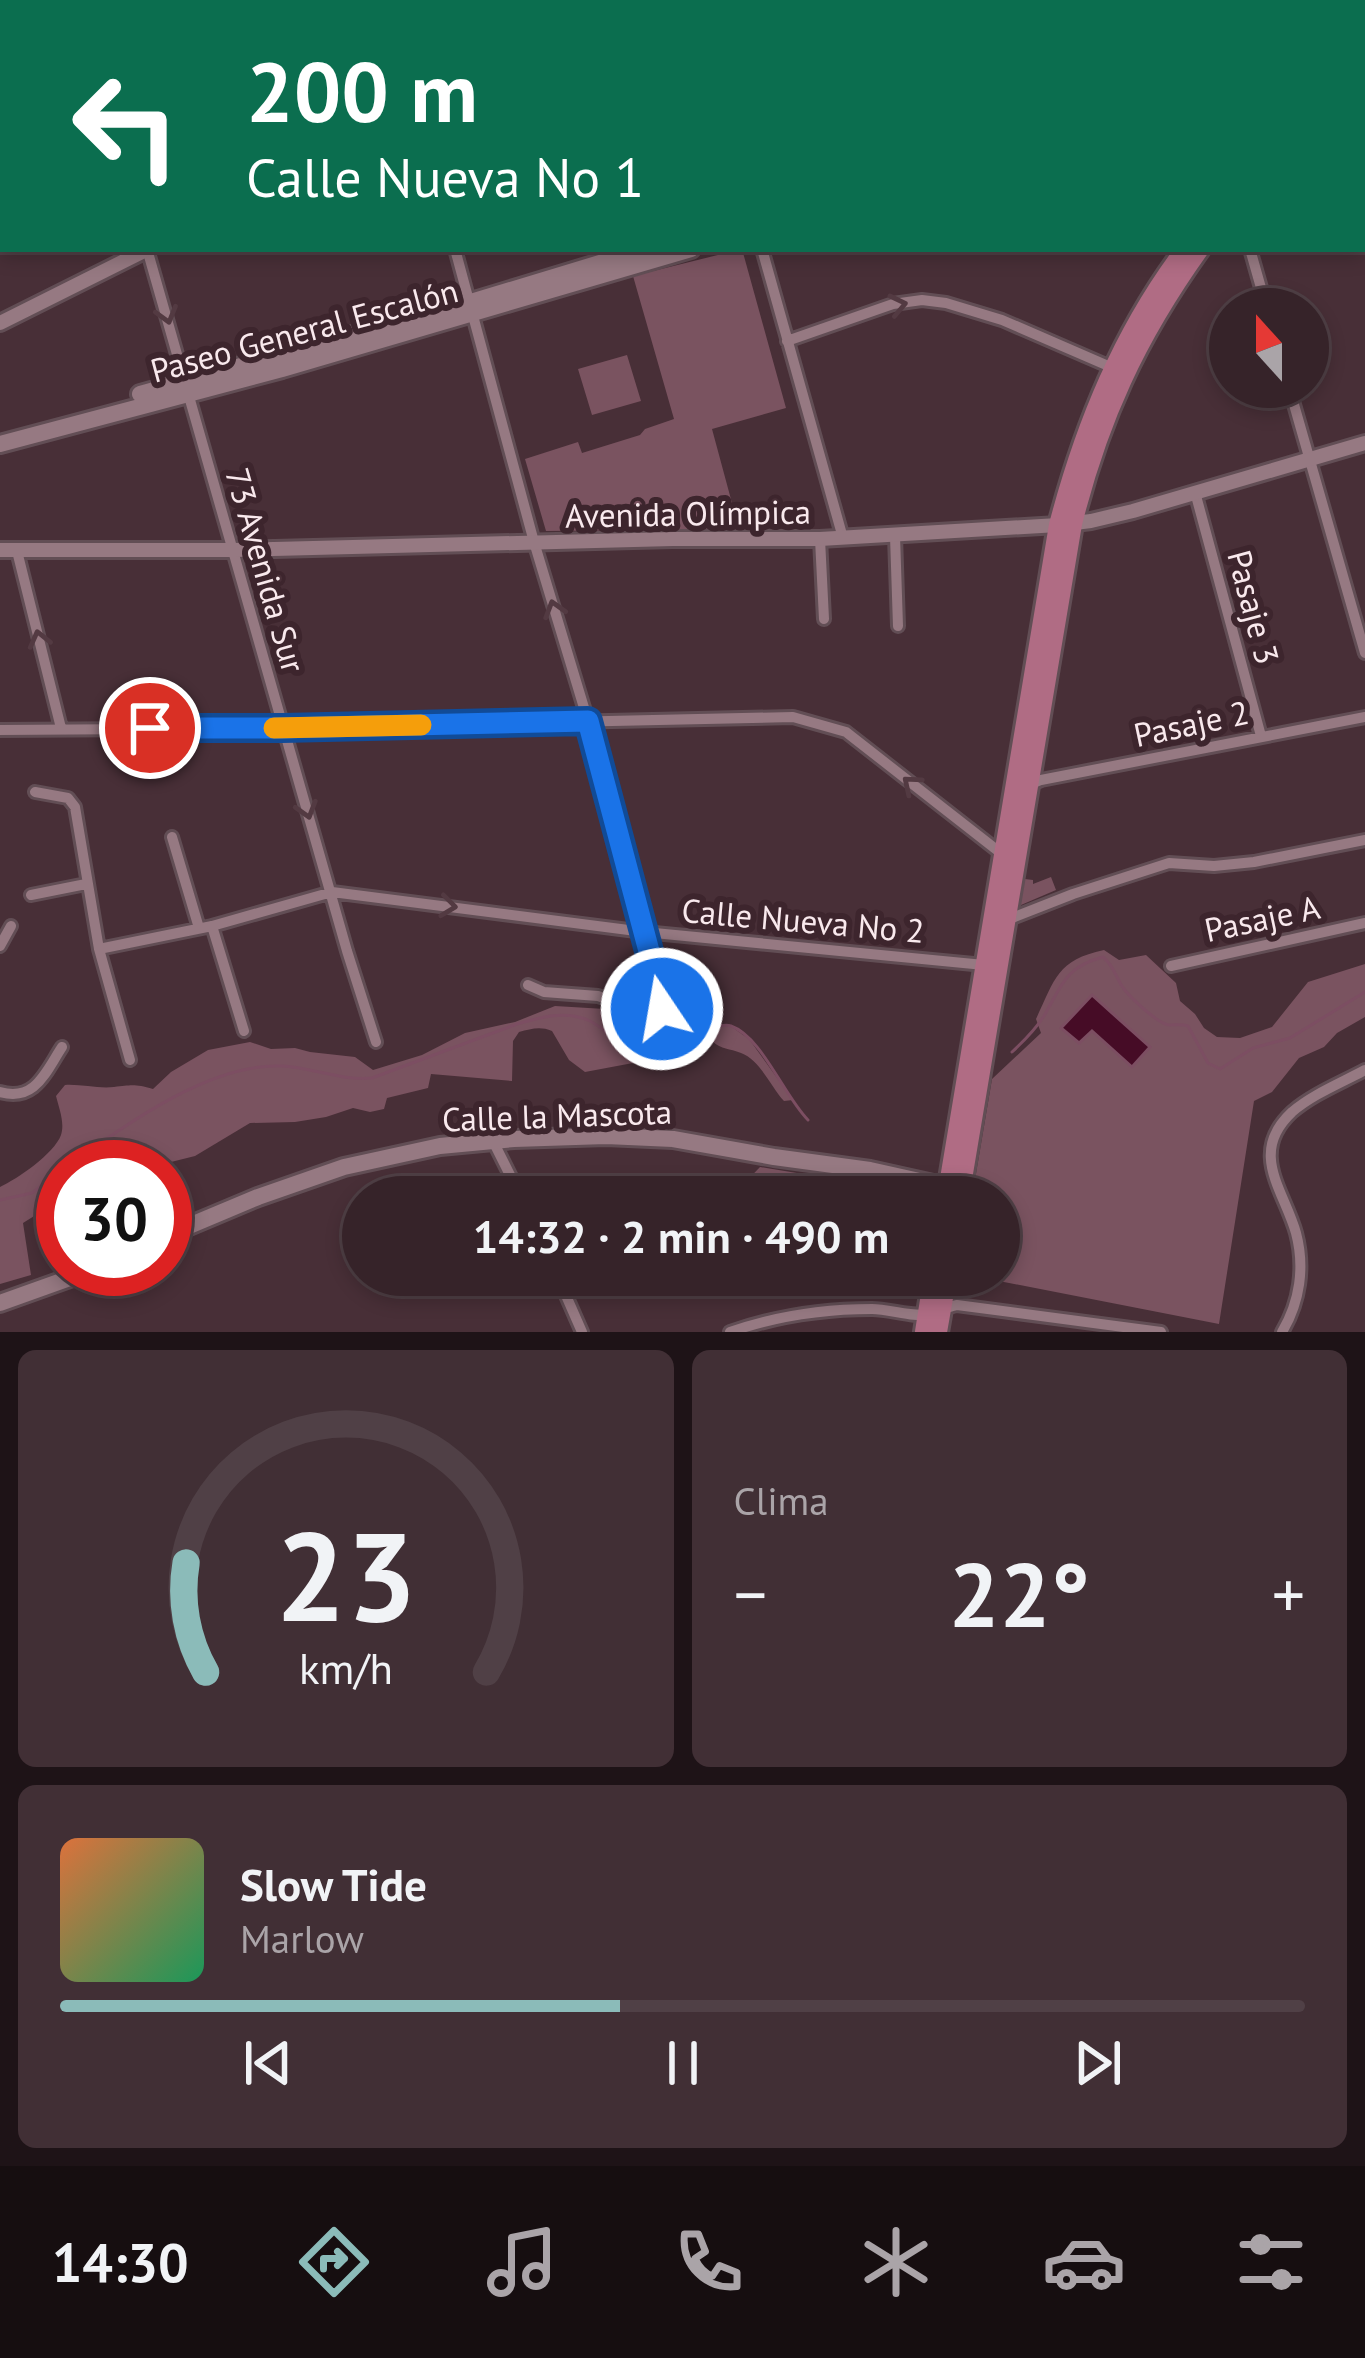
<!DOCTYPE html>
<html lang="es">
<meta charset="utf-8">
<style>
body{margin:0;font-family:"PT Sans",sans-serif;background:#412f35;color:#f1f3f6;height:100vh;display:flex;flex-direction:column;font-size:45px;white-space:nowrap}
*{box-sizing:border-box;margin:0}
p{font-size:39px;color:#aaa4a8}
.icon{flex:none;width:66px;height:66px;fill:none;stroke:currentColor;stroke-width:2;stroke-linecap:round;stroke-linejoin:round}
.map{position:relative;height:1332px;overflow:hidden}
.panel{display:flex;flex-direction:column;gap:18px;padding:18px;background:#1e1317;flex:1}
.panel>*{flex:none}
.top-card{position:absolute;left:0px;top:0px;width:1365px;height:252px;box-shadow:0 6px 18px #0003,0 0 0 3px #504046;background:#0b6e4f;color:#fff;overflow:hidden}
.needle{width:78px;rotate:339deg}
.fabs{position:absolute;left:1209px;top:288px;display:grid;gap:24px}
.fabs a{display:grid;place-items:center;width:120px;height:120px;border-radius:50%;background:#362329;box-shadow:0 6px 18px #0003,0 0 0 3px #504046;font-size:60px}
.speed{position:absolute;left:36px;top:1140px;display:flex;gap:24px;font-size:60px;font-weight:700;text-align:center}
.speed>*{display:grid;place-content:center;width:156px;height:156px;border-radius:50%;background:#362329;box-shadow:0 6px 18px #0003,0 0 0 3px #504046;line-height:1}
.speed .limit{border:18px solid #d22;background:#fff;color:#111}
.pin{position:absolute;display:grid;place-items:center;width:102px;height:102px;color:#fff;margin:-51px;border:6px solid #fff;border-radius:50%;box-shadow:0 3px 12px #0007}
.me{position:absolute;width:132px;margin:-66px;rotate:348deg;stroke-linejoin:round;filter:drop-shadow(0 0 9px #0008)}
.turn{display:flex;align-items:center;gap:42px;height:252px;padding:0 48px;font-size:54px}
.turn .icon{width:156px;height:156px;stroke-width:2.5}
.turn b{display:block;font-size:84px;line-height:102px}
.big{font-size:90px;font-weight:700;line-height:1.1}
.panel .tile{flex:1;display:flex;flex-direction:column;justify-content:center;gap:18px;min-width:0;padding:0 42px;border-radius:18px;background:#412f35}
.panel .dial{align-items:center;gap:0}
.dial svg{height:312px;overflow:visible;fill:none;stroke:#504046;stroke-width:7;stroke-linecap:round;text-anchor:middle}
.dial text{fill:#f1f3f6;stroke:none}
.song{display:flex;align-items:center;gap:36px}
.cover{width:144px;height:144px;border-radius:18px;background:linear-gradient(135deg,hsl(20 70% 55%),hsl(150 70% 35%))}
.played{height:12px;border-radius:6px;background:linear-gradient(90deg,#8bbbb9 45%,#504046 45%)}
.keys{display:flex;justify-content:space-around;direction:ltr}
.heat{display:flex;justify-content:space-between;align-items:center;font-size:66px;direction:ltr}
.panel .tiles{flex:1;display:grid;gap:18px;grid-template-columns:1fr 1fr}
.tile:last-child{grid-column:span 2}
.trip{position:absolute;left:342px;top:1176px;width:678px;height:120px;border-radius:60px;background:#362329;box-shadow:0 6px 18px #0003,0 0 0 3px #504046;font-weight:700;line-height:120px;text-align:center}
.tabs{display:flex;height:192px;justify-content:space-around;align-items:center;background:#160e10;color:#aaa4a8}
.tabs .icon{width:84px;height:84px}
.tabs .active{color:#8bbbb9}
.tabs b{font-size:54px;color:#f1f3f6}
.map>svg:first-child{display:block}
</style>
<div class="map">
<svg width="1365" height="1332" viewBox="0 0 1365 1332">
<rect width="100%" height="100%" fill="#482f37"/>
<!-- green -->
<path fill="#7a5360" d="M 742,249 L 786,408 L 712,429 L 739,529 L 546,531 L 525,459 L 578,442 L 582,453 L 640,435 L 645,429 L 674,419 L 633,276 Z
M 627,355 L 641,401 L 592,415 L 578,369 Z
M 1051,877 L 1056,890 L 1021,905 L 1015,902 L 1017,878 L 1033,880 L 1033,884 Z
M 1104,950 L 1119,960 L 1146,955 L 1176,983 L 1180,1001 L 1195,1014 L 1204,1028 L 1217,1037 L 1240,1038 L 1272,1027 L 1308,982 L 1365,964 L 1365,1017 L 1337,1033 L 1324,1047 L 1299,1058 L 1272,1092 L 1254,1101 L 1219,1324 L 968,1275 L 999,1275 L 999,1197 L 972,1197 L 992,1079 L 1041,1033 L 1036,1019 C 1055,979 1057,960 1104,950 Z
M 555,1006 L 605,1009 L 622,1021 L 635,1044 L 652,1057 L 686,1044 L 716,1026 L 729,1025 L 749,1039 L 793,1100 L 784,1101 C 771,1087 760,1060 741,1053 C 729,1048 722,1050 712,1041 L 701,1042 L 670,1062 L 652,1066 L 633,1063 L 585,1072 L 569,1060 L 552,1031 C 540,1026 531,1029 519,1032 L 513,1041 L 512,1081 L 431,1074 L 428,1088 L 387,1098 L 384,1109 L 370,1112 L 353,1108 L 326,1117 L 295,1122 L 250,1123 L 195,1156 L 167,1163 L 150,1160 L 128,1163 L 120,1167 L 63,1167 L 63,1203 L 47,1208 L 23,1223 L 31,1275 L 0,1284 L 0,1187 C 17,1179 54,1154 61,1135 C 65,1123 59,1108 56,1096 L 65,1085 C 81,1084 99,1089 114,1087 C 132,1085 135,1084 153,1089 L 171,1072 L 208,1050 L 250,1042 L 271,1049 L 295,1048 L 310,1052 L 355,1057 L 373,1070 L 422,1055 L 465,1033 L 515,1022 Z
M 760,1167 L 912,1192 L 921,1197 L 783,1197 L 737,1191 Z
M 862,1275 L 917,1275 L 915,1289 C 898,1298 878,1282 862,1275 Z"/>
<!-- water -->
<path fill="#460c26" stroke="#7c4e62" stroke-width="3" d="M 1092,995 L 1150,1047 L 1132,1067 L 1092,1031 L 1079,1043 L 1061,1028 Z"/>
<g fill="none" stroke-linecap="round" stroke-linejoin="round">
<!-- stream -->
<path stroke="#7c4e62" stroke-width="3" d="M 1012,1052 C 1024,1041 1035,1030 1044,1016 C 1062,985 1065,967 1103,957 C 1115,967 1115,977 1124,989 C 1131,998 1158,1024 1169,1025 C 1176,1025 1182,1024 1188,1026 L 1208,1063 L 1220,1069 L 1253,1048 L 1290,1038 L 1365,992
M 67,1167 C 124,1126 209,1063 281,1066 C 312,1067 341,1081 372,1078 L 517,1024 C 541,1017 566,1010 590,1021 C 611,1031 628,1060 654,1056 C 676,1053 713,1020 731,1026 C 762,1037 784,1096 808,1120
M 0,1200 L 32,1193 L 63,1170"/>
<!-- minor casing -->
<g stroke="#624e55" stroke-width="16">
<path id="minor" d="M 78,0 L 79,3
M 387,0 L 387,3
M 685,0 L 686,3
M 1184,0 L 1186,3
M 1340,0 L 1341,3
M 10,3 L 17,0
M 237,3 L 243,0
M 936,3 L 941,0
M 0,8 L 3,6
M 0,125 L 3,124
M 147,249 L 347,951 L 376,1042
M 455,249 L 534,542 L 588,721 L 663,1007 L 658,1013 L 649,1014 L 598,996 L 544,992 L 528,985
M 762,249 L 843,538
M 1250,249 L 1267,309
M 787,341 L 893,304 L 922,300 L 946,303 L 1002,320 L 1113,368
M 1289,387 L 1365,653
M 1195,492 L 1261,736
M 895,536 L 898,626
M 820,539 L 824,619
M 17,551 L 61,728
M 0,730 L 282,728 L 793,717 L 846,732 L 1002,854
M 1029,785 L 1041,780 L 1365,717
M 35,792 L 68,798 L 75,807 L 99,949 L 130,1060
M 172,837 L 199,928
M 31,895 L 86,884
M 1007,920 L 1073,894 L 1169,863 L 1214,866 L 1254,862 L 1365,840
M 212,926 L 244,1031
M 0,946 L 11,926
M 99,949 L 212,926 L 332,892 L 644,932 L 984,965
M 1171,966 L 1365,923
M 0,1092 C 35,1102 45,1073 62,1047
M 493,1141 L 521,1197
M 557,1275 L 582,1332
M 730,1332 C 776,1316 823,1309 872,1309 C 890,1309 914,1318 930,1314 C 939,1311 947,1307 957,1305 L 1161,1332
M 1282,1332 C 1300,1302 1305,1267 1296,1233 C 1284,1190 1248,1153 1292,1112 C 1313,1094 1341,1083 1365,1070"/>
</g>
<!-- tertiary casing -->
<g stroke="#624e55" stroke-width="20">
<path id="tertiary" d="M 631,3 L 637,0
M 0,323 L 148,249
M 0,550 L 234,550 L 673,539 L 820,539 L 1058,525 L 1091,521 L 1133,511 L 1365,443"/>
</g>
<!-- secondary casing -->
<g stroke="#624e55" stroke-width="22">
<path id="secondary" d="M 1362,40 L 1365,39
M 1362,94 L 1365,92
M 140,394 L 471,302 L 646,249
M 0,444 L 282,369 L 691,249
M 165,1236 L 258,1197 L 344,1167 L 440,1146 L 514,1139 L 606,1136 L 673,1139 L 774,1157 L 870,1170 L 960,1190
M 0,1303 L 95,1269"/>
</g>
<!-- trunk casing -->
<g stroke="#624e55" stroke-width="24">
<path id="trunk" d="M 1127,0 L 1135,3
M 1166,0 L 1176,3
M 946,1197 L 1058,525 C 1084,426 1122,332 1185,249
M 960,1197 L 1073,524 C 1099,419 1137,337 1200,249
M 924,1332 L 933,1275
M 938,1332 L 948,1275"/>
</g>
<!-- minor -->
<use href="#minor" stroke="#967982" stroke-width="10"/>
<!-- tertiary -->
<use href="#tertiary" stroke="#967982" stroke-width="14"/>
<!-- secondary -->
<use href="#secondary" stroke="#967982" stroke-width="16"/>
<!-- trunk -->
<use href="#trunk" stroke="#b06c84" stroke-width="18"/>
</g>
<!-- one-way arrows -->
<defs><path id="oneway-chevron" d="M-2-3.5L2.5 0L-2 3.5" fill="none" stroke-width="1.6" stroke-linecap="round" stroke-linejoin="round" transform="scale(3)"/></defs>
<g stroke="#533a42">
<use href="#oneway-chevron" transform="translate(898 305) rotate(-12)"/>
<use href="#oneway-chevron" transform="translate(167 315) rotate(74)"/>
<use href="#oneway-chevron" transform="translate(554 609) rotate(-107)"/>
<use href="#oneway-chevron" transform="translate(39 639) rotate(-104)"/>
<use href="#oneway-chevron" transform="translate(911 784) rotate(-140)"/>
<use href="#oneway-chevron" transform="translate(307 810) rotate(73)"/>
<use href="#oneway-chevron" transform="translate(448 906) rotate(7)"/>
</g>
<g fill="none" stroke-linecap="round" stroke-linejoin="round">
<!-- route casing -->
<g stroke="#114b97" stroke-width="30">
<path id="route" d="M 150,728 L 282,728 L 588,721 L 658,985 L 662,1009"/>
</g>
<!-- route -->
<use href="#route" stroke="#1a73e8" stroke-width="21"/>
<!-- slow -->
<path stroke="#f59e0b" stroke-width="21" d="M 274,728 L 421,725"/>
</g>
<g text-anchor="middle" dominant-baseline="central" stroke-width="12" stroke-linejoin="round" paint-order="stroke">
<!-- street labels -->
<g font-size="33" fill="#f9e9ed" stroke="#3d252d">
<text transform="translate(304 330) rotate(-15)">Paseo General Escalón</text>
<text transform="translate(688 513) rotate(-1)">Avenida Olímpica</text>
<text transform="translate(266 570) rotate(74)">73 Avenida Sur</text>
<text transform="translate(1254 607) rotate(75)">Pasaje 3</text>
<text transform="translate(1191 723) rotate(-12)">Pasaje 2</text>
<text transform="translate(1262 918) rotate(-12)">Pasaje A</text>
<text transform="translate(803 920) rotate(5)">Calle Nueva No 2</text>
<text transform="translate(557 1115) rotate(-2)">Calle la Mascota</text>
</g>
</g>
</svg>
<div class="fabs">
<a><svg class="needle" viewBox="-14 -14 28 28"><path d="M0-13l5 13h-10z" fill="#e53935"/><path d="M0 13l5-13h-10z" fill="#aaa4a8"/></svg></a>
</div>
<div class="speed"><div class="limit">30</div></div>
<div class="pin" style="left:150px;top:728px;background:#d93025"><svg class="icon" aria-label="arrive" viewBox="0 0 24 24"><path d="M6 21V4h12l-3 4 3 4H6"/></svg></div>
<svg class="me" style="left:662px;top:1009px" viewBox="-20 -20 40 40"><circle r="17" fill="#1a73e8" stroke="#fff" stroke-width="3"/><path d="M0-11L8 9 0 5-8 9z" fill="#fff"/></svg>
<div class="trip">14:32 · 2 min · 490 m</div>
<div class="top-card">
<div class="turn"><svg class="icon" aria-label="left" viewBox="0 0 24 24"><path d="M17 20v-9H6M10 6l-5 5 5 5"/></svg><div><b>200 m</b>Calle Nueva No 1</div></div>
</div>
</div>
<section class="panel">
<div class="tiles">
<div class="tile dial"><svg viewBox="0 0 100 80">
<path d="M14 69A42 42 0 1 1 86 69"/>
<path d="M14 69A42 42 0 0 1 9 41" stroke="#8bbbb9"/>
<text x="50" y="56" font-size="32" font-weight="700">23</text>
<text x="50" y="72" font-size="11">km/h</text>
</svg></div>
<div class="tile"><p>Clima</p>
<div class="heat"><a>−</a><b class="big">22°</b><a>+</a></div>
</div>
<div class="tile">
<div class="song"><i class="cover"></i><div><b>Slow Tide</b><p>Marlow</p></div></div>
<div class="played"></div>
<div class="keys"><svg class="icon" aria-label="previous" viewBox="0 0 24 24"><path d="M18 5L8 12l10 7zM5 5v14"/></svg><svg class="icon" aria-label="pause" viewBox="0 0 24 24"><path d="M8 5v14M16 5v14"/></svg><svg class="icon" aria-label="next" viewBox="0 0 24 24"><path d="M6 5l10 7-10 7zM19 5v14"/></svg></div>
</div>
</div>
</section>
<nav class="tabs">
<b>14:30</b>
<svg class="icon active" aria-label="directions" viewBox="0 0 24 24"><path d="M12 3l9 9-9 9-9-9zM9 14v-3h6M13 9l2 2-2 2"/></svg>
<svg class="icon" aria-label="music" viewBox="0 0 24 24"><path d="M9 18V5l10-2v13"/><circle cx="6" cy="18" r="3"/><circle cx="16" cy="16" r="3"/></svg>
<svg class="icon" aria-label="phone" viewBox="0 0 24 24"><path d="M5 4h4l2 5-3 2q2 4 5 5l2-3 5 2v4C11 20 4 13 5 4z"/></svg>
<svg class="icon" aria-label="climate" viewBox="0 0 24 24"><path d="M12 3v18M4 7l16 10M4 17L20 7"/></svg>
<svg class="icon" aria-label="car" viewBox="0 0 24 24"><path d="M5 17H2v-5l4-1 3-4h7l3 4 3 1v5h-3M9 17h6M6 11h13"/><circle cx="7" cy="17" r="2"/><circle cx="17" cy="17" r="2"/></svg>
<svg class="icon" aria-label="filters" viewBox="0 0 24 24"><path d="M4 7h16M4 17h16"/><circle cx="9" cy="7" r="2"/><circle cx="15" cy="17" r="2"/></svg>
</nav>
